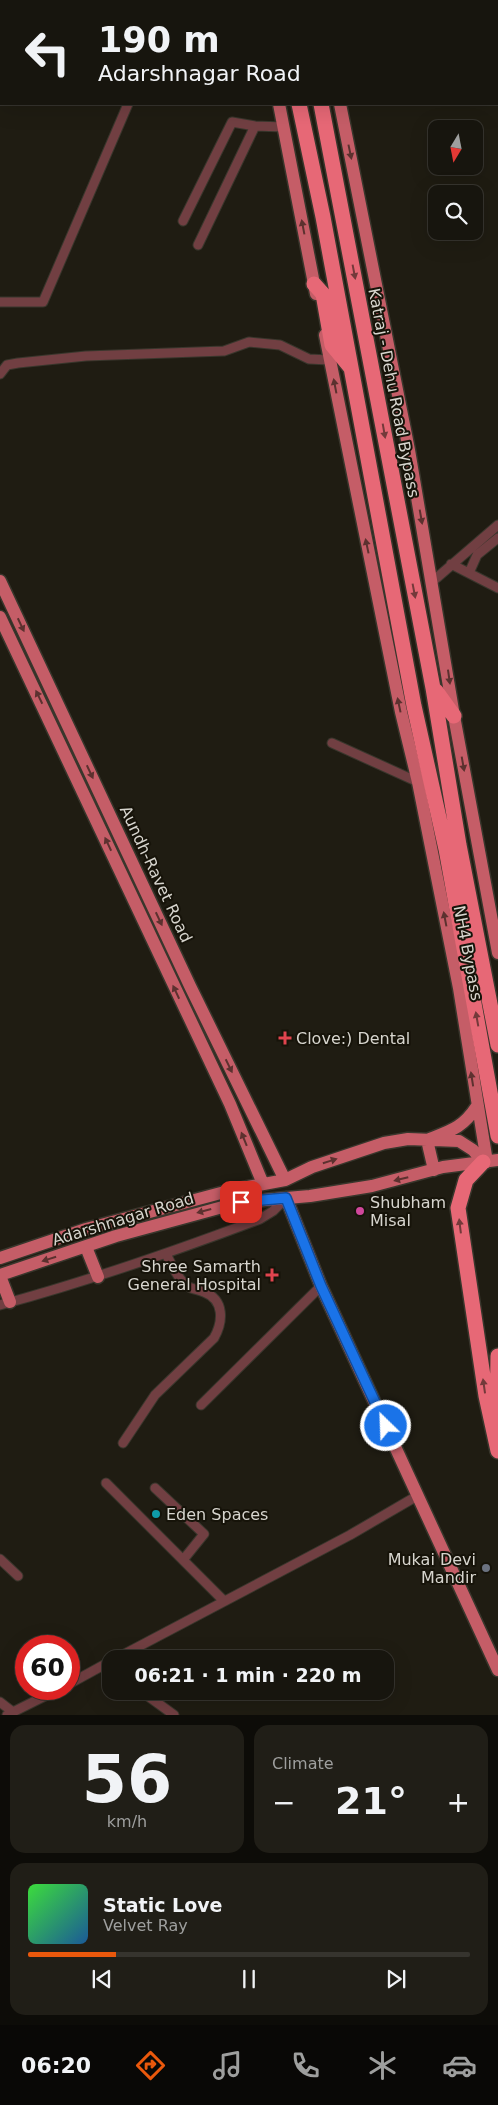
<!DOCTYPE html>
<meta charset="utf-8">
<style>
body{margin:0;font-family:"DejaVu Sans",sans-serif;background:#201e17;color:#f1f3f6;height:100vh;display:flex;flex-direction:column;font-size:19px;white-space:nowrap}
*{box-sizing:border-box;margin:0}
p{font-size:16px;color:#9e9f9e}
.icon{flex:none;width:28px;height:28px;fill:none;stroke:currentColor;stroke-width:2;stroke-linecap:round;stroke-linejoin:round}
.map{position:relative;height:1715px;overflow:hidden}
.panel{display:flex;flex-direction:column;gap:10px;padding:10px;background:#0d0c08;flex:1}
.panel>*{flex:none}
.banner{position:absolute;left:0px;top:0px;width:499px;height:105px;box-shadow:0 5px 20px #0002,0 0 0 1px #36342e;background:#17150e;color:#f1f3f6;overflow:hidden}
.needle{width:32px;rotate:190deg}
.fabs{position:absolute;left:428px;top:120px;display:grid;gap:10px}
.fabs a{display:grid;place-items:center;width:55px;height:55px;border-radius:10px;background:#17150e;box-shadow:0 5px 20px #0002,0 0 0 1px #36342e;font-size:25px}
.speed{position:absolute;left:15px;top:1635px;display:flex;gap:10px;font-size:25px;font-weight:700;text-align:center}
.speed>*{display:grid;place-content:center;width:65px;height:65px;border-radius:50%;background:#17150e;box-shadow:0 5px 20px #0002,0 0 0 1px #36342e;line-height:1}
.speed .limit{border:8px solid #d22;background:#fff;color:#111}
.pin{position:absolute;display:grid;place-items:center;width:42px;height:42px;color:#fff;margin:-21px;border-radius:10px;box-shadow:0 2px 8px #0006}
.me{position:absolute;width:55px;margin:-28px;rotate:336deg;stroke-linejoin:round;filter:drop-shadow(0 0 4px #0008)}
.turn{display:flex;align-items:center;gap:18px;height:105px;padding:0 15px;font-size:22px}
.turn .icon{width:65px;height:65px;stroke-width:2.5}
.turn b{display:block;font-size:35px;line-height:42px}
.big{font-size:38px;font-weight:600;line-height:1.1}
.panel .tile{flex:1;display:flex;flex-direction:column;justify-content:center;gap:8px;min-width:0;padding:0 18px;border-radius:15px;background:#201e17}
.panel .dial{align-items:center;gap:0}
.dial b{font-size:65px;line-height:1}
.song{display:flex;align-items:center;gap:15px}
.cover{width:60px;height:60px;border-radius:8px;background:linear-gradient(135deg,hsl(120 70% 55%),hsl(210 70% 35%))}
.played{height:5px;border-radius:2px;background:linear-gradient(90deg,#ea580c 20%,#36342e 20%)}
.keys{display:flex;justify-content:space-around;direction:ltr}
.heat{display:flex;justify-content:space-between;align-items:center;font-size:28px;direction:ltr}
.panel .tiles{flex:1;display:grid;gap:10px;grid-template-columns:1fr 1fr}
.tile:last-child{grid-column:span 2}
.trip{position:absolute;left:102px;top:1650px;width:292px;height:50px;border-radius:15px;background:#17150e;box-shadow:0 5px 20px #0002,0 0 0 1px #36342e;font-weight:600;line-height:50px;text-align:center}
.tab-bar{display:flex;height:80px;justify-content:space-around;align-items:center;background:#090806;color:#9e9f9e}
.tab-bar .icon{width:35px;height:35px}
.tab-bar .active{color:#ea580c}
.tab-bar b{font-size:22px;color:#f1f3f6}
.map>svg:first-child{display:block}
</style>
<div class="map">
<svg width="498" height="1715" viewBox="0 0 498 1715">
<rect width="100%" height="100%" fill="#1f1c12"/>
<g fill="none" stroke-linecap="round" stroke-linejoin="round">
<!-- street casing -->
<g stroke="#39362c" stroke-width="11">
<path id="street" d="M 171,1 L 172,0
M 183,221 L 232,122 L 255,126 L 284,127
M 198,245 L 255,126
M 0,302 L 43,302 L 128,104
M 0,374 L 7,365 L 18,363 L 86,356 L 224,351 L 249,342 L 280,345 L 309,359 L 329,360
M 451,564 L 498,588
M 469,573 L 477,555 L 498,538
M 433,581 L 498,525
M 332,743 L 418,782
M 0,1305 C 89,1281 175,1251 260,1219 L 273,1211 L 286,1198
M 201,1405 L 321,1286
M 123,1443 L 155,1395 L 214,1338 C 223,1322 225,1300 204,1292 C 199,1290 193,1289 189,1287 C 178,1280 172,1265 166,1254
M 106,1483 L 223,1600
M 155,1488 L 204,1534 L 183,1560
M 0,1559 L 18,1576
M 115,1659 L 350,1535 L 417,1496
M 69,1684 L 111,1661
M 141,1691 L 174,1715
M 0,1702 L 13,1712
M 7,1715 L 59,1689"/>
</g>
<!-- primary casing -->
<g stroke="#39362c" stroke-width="15">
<path id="primary" d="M 260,0 L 260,1
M 321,0 L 321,1
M 279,104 L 316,294
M 340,104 L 409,450 L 454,716 L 498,953
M 325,335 L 401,712 L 418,782 L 459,988 L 487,1162
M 0,581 L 190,986 L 285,1180
M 0,617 L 230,1104 L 263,1184
M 434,1170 L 427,1140 C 450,1131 463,1128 477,1106
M 286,1198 L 321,1286 L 498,1670
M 86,1247 L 98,1277
M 0,1258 L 86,1229 L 232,1190 L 285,1180 L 312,1167 L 384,1143 L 408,1139 L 459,1141 L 473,1150 L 483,1162
M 0,1275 L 116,1236 L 241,1202 L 310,1196 L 372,1186 L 443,1167 L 498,1160
M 0,1276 L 10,1302"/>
</g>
<!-- highway casing -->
<g stroke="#39362c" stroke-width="18">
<path id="highway" d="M 276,0 L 277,1
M 301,0 L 301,1
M 299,104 L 323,217 L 414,706 L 446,849 L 498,1136
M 321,104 L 433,688 L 459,845 L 498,1045
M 314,284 L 323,294 L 332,345 L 351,368
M 436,691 L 454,716
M 483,1162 L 466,1180 L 458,1208 L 486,1396 L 498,1451
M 497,1419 L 498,1356"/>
</g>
<!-- street -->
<use href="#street" stroke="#713f42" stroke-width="9"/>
<!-- primary -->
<use href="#primary" stroke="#c55d67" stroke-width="12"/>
<!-- highway -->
<use href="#highway" stroke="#e76876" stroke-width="15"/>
</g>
<!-- one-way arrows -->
<defs><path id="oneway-solid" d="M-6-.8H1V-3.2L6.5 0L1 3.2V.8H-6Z" transform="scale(1.25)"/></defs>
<g fill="#5c312f">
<use href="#oneway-solid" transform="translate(350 152) rotate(78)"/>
<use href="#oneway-solid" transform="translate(303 227) rotate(-101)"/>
<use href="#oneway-solid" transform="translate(335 386) rotate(-101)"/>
<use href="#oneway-solid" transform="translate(421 517) rotate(80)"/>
<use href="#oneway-solid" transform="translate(367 546) rotate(-102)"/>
<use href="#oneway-solid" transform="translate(21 625) rotate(65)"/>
<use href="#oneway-solid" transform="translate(449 677) rotate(82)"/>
<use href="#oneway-solid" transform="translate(39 697) rotate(-116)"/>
<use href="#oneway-solid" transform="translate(399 705) rotate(-102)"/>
<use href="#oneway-solid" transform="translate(463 764) rotate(80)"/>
<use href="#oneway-solid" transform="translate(90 772) rotate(65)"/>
<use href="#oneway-solid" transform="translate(108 844) rotate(-115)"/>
<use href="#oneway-solid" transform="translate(159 919) rotate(65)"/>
<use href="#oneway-solid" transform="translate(445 919) rotate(-101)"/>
<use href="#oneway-solid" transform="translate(176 992) rotate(-115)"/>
<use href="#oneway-solid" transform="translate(229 1066) rotate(64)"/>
<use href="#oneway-solid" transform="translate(472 1079) rotate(-99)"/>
<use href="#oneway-solid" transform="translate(244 1139) rotate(-112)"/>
<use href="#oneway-solid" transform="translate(330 1161) rotate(-18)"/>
<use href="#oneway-solid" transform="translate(401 1179) rotate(166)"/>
<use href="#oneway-solid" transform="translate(204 1211) rotate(165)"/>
<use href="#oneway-solid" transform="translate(49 1259) rotate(162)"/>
</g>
<g fill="#74393a">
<use href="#oneway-solid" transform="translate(354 272) rotate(79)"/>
<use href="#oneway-solid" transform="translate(384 431) rotate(80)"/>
<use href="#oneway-solid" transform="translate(414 591) rotate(79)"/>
<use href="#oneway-solid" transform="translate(477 1019) rotate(-100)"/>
<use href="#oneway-solid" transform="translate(460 1226) rotate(-97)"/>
<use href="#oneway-solid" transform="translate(484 1386) rotate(-98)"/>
</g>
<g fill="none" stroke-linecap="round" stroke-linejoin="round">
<!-- route casing -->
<g stroke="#114b97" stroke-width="12">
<path id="route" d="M 241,1202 L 286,1198 L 321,1286 L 386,1426"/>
</g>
<!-- route -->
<use href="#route" stroke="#1a73e8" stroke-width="9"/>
</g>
<!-- markers -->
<g fill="#e0444e" stroke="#161309" stroke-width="2">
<path d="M282.5 1030.5h5v5h5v5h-5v5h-5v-5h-5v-5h5z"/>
<path d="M269.5 1267.5h5v5h5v5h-5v5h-5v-5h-5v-5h5z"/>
</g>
<circle fill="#d1479c" stroke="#161309" stroke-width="2" cx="360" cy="1211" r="5"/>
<circle fill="#0f9aa8" stroke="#161309" stroke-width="2" cx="156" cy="1514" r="5"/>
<circle fill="#6b7280" stroke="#161309" stroke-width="2" cx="486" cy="1568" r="5"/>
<g text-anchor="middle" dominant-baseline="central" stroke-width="4" stroke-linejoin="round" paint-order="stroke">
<!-- street labels -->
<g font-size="16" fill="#d7d5ce" stroke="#161309">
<text transform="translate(394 393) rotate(79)">Katraj - Dehu Road Bypass</text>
<text transform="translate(156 874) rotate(65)">Aundh-Ravet Road</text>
<text transform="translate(468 953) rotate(79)">NH4 Bypass</text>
<text transform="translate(123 1219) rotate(-17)">Adarshnagar Road</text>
</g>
<!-- poi labels -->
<g font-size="16" fill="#d7d5ce" stroke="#161309" text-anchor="start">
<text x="296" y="1038">Clove:) Dental</text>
<text x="370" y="1202">Shubham<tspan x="370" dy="18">Misal</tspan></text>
<text x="261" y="1266" text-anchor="end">Shree Samarth<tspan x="261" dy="18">General Hospital</tspan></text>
<text x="166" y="1514">Eden Spaces</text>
<text x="476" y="1559" text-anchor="end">Mukai Devi<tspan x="476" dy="18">Mandir</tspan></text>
</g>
</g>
</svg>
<div class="fabs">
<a><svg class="needle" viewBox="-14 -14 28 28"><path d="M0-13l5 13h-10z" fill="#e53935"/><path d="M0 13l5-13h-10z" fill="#9e9f9e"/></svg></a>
<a><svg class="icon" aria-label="search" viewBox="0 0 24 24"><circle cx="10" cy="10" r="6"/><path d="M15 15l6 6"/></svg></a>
</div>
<div class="speed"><div class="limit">60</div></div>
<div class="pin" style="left:241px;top:1202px;background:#d93025"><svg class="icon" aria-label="arrive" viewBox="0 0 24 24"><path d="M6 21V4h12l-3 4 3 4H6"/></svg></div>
<svg class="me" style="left:386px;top:1426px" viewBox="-20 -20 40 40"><circle r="17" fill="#1a73e8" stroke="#fff" stroke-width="3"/><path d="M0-11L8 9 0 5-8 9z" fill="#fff"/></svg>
<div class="trip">06:21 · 1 min · 220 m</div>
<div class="banner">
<div class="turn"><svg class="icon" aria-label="left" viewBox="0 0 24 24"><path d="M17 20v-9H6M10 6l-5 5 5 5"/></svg><div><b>190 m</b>Adarshnagar Road</div></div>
</div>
</div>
<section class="panel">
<div class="tiles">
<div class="tile dial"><b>56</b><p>km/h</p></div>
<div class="tile"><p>Climate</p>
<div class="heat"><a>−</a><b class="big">21°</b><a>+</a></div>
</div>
<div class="tile">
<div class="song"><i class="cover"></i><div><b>Static Love</b><p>Velvet Ray</p></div></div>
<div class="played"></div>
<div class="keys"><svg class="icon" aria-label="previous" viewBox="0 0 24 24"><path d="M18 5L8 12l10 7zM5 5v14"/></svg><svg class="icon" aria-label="pause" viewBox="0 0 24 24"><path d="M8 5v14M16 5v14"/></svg><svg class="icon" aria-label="next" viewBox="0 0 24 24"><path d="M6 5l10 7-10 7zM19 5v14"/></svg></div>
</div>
</div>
</section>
<nav class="tab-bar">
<b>06:20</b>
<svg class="icon active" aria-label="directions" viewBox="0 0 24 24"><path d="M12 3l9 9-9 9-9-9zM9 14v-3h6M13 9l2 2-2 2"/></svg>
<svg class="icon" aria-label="music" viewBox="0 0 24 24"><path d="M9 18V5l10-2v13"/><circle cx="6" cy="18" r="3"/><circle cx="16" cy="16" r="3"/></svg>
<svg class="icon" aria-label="phone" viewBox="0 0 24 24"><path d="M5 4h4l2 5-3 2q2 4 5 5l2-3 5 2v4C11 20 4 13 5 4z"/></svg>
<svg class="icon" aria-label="climate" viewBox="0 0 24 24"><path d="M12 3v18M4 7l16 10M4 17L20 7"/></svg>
<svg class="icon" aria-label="car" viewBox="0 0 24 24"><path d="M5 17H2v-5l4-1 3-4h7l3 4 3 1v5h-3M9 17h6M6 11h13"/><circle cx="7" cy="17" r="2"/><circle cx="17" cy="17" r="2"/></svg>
</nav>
